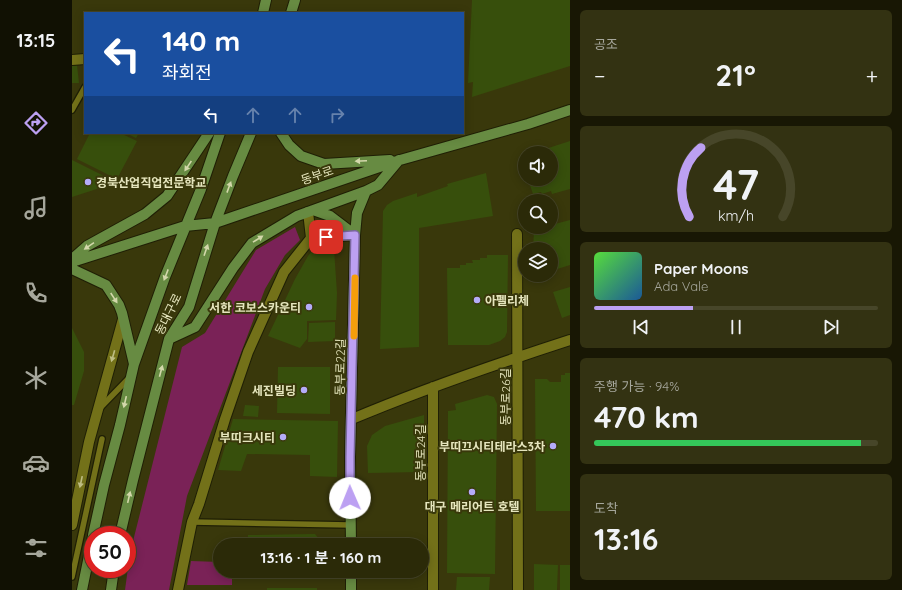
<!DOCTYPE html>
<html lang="ko">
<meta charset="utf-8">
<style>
body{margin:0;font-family:Quicksand,"Noto Sans KR",sans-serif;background:#333212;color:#f1f3f6;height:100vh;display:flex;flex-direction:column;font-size:15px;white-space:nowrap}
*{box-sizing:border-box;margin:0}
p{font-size:13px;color:#a6a79c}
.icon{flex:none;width:22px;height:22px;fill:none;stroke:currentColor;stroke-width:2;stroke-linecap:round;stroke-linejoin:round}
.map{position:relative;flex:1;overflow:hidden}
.drawer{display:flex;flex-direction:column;gap:10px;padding:10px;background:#181704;width:332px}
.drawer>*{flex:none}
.guide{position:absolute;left:12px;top:12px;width:380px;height:122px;border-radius:0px;box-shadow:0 2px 10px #0003,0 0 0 1px #474629;background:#1a4fa0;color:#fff;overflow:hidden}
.controls{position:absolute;left:446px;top:146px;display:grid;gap:8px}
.controls a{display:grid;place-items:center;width:40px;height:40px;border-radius:50%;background:#2b2a08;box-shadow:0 2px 10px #0003,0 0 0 1px #474629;font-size:20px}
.speed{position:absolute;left:12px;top:526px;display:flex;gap:8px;font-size:20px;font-weight:700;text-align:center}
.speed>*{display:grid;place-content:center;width:52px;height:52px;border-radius:50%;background:#2b2a08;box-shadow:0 2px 10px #0003,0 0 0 1px #474629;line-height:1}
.speed .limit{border:6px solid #d22;background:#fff;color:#111}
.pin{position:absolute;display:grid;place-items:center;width:34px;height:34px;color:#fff;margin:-17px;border-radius:8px;box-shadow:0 2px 6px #0006}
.me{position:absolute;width:44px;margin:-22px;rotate:359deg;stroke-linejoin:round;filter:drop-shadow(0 0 3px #0008)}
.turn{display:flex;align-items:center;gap:14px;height:84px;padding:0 12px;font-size:18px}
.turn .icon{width:52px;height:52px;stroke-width:2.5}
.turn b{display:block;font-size:28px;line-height:34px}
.lanes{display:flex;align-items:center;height:38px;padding:0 12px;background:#0003;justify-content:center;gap:20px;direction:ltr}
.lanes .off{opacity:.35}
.big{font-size:30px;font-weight:700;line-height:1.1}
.drawer .tile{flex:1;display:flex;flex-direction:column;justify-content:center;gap:6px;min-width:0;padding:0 14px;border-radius:6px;background:#333212}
.drawer .dial{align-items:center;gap:0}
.dial svg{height:104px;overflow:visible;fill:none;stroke:#474629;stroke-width:7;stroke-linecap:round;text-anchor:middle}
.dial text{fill:#f1f3f6;stroke:none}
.song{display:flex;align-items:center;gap:12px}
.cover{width:48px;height:48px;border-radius:6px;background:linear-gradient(135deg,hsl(110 70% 55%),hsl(210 70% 35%))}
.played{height:4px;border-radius:2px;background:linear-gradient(90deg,#bca0f2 35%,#474629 35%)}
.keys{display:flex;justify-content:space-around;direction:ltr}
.heat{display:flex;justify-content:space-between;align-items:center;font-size:22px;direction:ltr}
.charge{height:6px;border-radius:3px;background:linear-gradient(90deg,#34c759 94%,#474629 0)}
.trip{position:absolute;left:141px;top:538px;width:216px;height:40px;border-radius:20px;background:#2b2a08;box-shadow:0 2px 10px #0003,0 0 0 1px #474629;font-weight:700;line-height:40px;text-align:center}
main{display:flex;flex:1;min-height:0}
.tab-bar{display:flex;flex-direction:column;width:72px;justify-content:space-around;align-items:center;background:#111103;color:#a6a79c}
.tab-bar .icon{width:28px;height:28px}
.tab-bar .selected{color:#bca0f2}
.tab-bar b{font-size:18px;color:#f1f3f6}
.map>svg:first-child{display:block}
</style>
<main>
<nav class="tab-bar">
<b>13:15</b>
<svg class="icon selected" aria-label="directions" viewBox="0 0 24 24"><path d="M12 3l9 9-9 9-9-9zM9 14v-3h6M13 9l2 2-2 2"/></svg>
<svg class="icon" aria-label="music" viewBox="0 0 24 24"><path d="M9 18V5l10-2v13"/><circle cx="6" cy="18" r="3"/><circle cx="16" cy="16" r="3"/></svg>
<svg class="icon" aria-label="phone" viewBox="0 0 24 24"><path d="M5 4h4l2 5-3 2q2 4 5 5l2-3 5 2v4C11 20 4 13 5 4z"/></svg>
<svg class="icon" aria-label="climate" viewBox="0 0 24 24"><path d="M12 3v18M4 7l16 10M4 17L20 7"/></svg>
<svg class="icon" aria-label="car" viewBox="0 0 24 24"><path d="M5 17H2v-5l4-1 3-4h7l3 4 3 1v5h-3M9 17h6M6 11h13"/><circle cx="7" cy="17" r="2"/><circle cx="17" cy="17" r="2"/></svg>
<svg class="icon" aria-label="filters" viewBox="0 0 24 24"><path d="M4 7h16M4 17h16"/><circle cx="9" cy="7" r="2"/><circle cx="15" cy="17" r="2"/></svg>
</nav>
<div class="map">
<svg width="498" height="590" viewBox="0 0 498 590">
<rect width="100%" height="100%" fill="#39380b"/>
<!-- green -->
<path fill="#7a2257" d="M 223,227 L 228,240 L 213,255 L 193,289 L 115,496 L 97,590 L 53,590 L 58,553 L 110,347 L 133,333 L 184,250 Z
M 119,561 L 148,562 L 148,571 L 160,571 L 160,585 L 115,585 Z"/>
<!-- building -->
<path fill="#374f0c" d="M 400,0 L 498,0 L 498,66 L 400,97 L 401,82 L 396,83 Z
M 5,65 L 7,83 L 0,83 L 0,66 Z
M 18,133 L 48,133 L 65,141 L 45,179 L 5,159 Z
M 54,133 L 67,133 L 64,138 Z
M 498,141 L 498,189 L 480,194 L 479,191 L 470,194 L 469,192 L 461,194 L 456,179 L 479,179 L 479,153 L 461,153 Z
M 453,155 L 453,169 L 449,157 Z
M 0,160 L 34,177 L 31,187 L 0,197 Z
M 414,173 L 421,216 L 347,228 L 347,347 L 308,349 L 311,211 L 315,205 L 321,201 L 345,193 L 345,197 L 376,186 L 375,184 Z
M 498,220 L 498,265 L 479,271 L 479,249 L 461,249 L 462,231 L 474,227 L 479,227 L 479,225 Z
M 250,244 L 257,245 L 262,249 L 265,293 L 264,320 L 235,321 L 235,339 L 228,348 L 196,336 L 223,279 L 236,256 L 243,247 Z
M 415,255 L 436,255 L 435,332 L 433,337 L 428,341 L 417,345 L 376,345 L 375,268 L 388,268 L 388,265 L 394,265 L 394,263 L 401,263 L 400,260 L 408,260 L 408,258 L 415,258 Z
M 498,287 L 498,315 L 490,318 L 481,292 Z
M 263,322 L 263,341 L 236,342 L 237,323 Z
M 0,328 L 12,352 L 12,371 L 2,405 L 0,405 Z
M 206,367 L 258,367 L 258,414 L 205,413 Z
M 493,373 L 498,373 L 498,511 L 464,511 L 463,379 L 475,379 L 478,382 L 489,382 L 489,375 L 493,375 Z
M 415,395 L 422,397 L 425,404 L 423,574 L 375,573 L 376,411 L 384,410 L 383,404 Z
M 173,405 L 187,406 L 186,417 L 171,416 Z
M 352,415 L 352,430 L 349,430 L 349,472 L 296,473 L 295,446 L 300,435 L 313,426 Z
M 161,419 L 266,421 L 265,477 L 238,476 L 238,455 L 175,454 L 169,471 L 146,470 Z
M 243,534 L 252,545 L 176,545 L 176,535 Z
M 462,564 L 486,565 L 485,590 L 462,590 Z
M 488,565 L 498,565 L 498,590 L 488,590 Z
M 385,577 L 418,577 L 417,590 L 384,590 Z
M 195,588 L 245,588 L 245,590 L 195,590 Z"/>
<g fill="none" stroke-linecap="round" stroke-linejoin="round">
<!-- lane casing -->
<g stroke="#1f1f05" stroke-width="8">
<path id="lane" d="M 0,110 L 13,87
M 29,407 L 58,377
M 120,522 L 279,525
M 0,577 L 30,439"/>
</g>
<!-- street casing -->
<g stroke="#1f1f05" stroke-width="12">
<path id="street" d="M 0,60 L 13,59
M 236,212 L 239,238
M 445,234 L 446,590
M 280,419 C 351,389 424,364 498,340
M 0,525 L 17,442 L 51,319
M 106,590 L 120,522 L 127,504 L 153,419 L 176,352 L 212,272 L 239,238 L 283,235
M 361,590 L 361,387"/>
</g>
<!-- secondary casing -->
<g stroke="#1f1f05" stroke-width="12">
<path id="secondary" d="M 191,13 L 194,0
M 219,13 L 223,0
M 209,133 L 217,145 L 229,156 L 252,164 L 318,160
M 241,210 L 258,216 L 283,235
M 0,259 L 15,246 L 73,214 L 95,196 L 137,133
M 0,262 L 113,226 L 143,223 L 328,160 L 456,124 L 498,110
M 0,269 L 34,285 L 47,305 L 50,313 L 62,364
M 97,339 L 123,327 L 161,268 L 180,243 L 225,216 L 294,191 L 306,185 L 327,160
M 21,535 L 32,485 L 48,425 L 62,364 L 93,277 L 129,189 L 148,133
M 48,535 L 61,480 L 97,339 L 117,307 L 143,223 L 161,176 L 179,133
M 279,545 L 278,457 L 283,235 L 285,213 L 294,191
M 279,571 L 279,590
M 10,590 L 21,536
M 39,590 L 42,569"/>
</g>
<!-- lane -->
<use href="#lane" stroke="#737119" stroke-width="5.5"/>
<!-- street -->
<use href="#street" stroke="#737119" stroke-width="10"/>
<!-- secondary -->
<use href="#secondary" stroke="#678b42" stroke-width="10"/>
</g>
<!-- one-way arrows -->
<defs><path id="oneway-solid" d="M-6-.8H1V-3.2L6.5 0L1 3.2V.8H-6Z"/></defs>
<g fill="#d3d8ab">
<use href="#oneway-solid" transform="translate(289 161) rotate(177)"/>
<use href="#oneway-solid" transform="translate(116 166) rotate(124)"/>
<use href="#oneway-solid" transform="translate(157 187) rotate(-70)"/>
<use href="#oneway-solid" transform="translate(186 239) rotate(-32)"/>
<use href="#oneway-solid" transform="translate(17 246) rotate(146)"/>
<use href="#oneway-solid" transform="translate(134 250) rotate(-71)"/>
<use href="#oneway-solid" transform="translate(94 275) rotate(111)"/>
<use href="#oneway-solid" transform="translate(42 298) rotate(57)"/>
<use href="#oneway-solid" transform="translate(89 371) rotate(-75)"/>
<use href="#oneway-solid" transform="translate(53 402) rotate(103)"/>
<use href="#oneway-solid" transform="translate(57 497) rotate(-77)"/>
</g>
<g fill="#bebd84">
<use href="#oneway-solid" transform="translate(41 356) rotate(106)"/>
<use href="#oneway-solid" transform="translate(9 482) rotate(102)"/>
</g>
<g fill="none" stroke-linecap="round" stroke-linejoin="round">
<!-- route casing -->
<g stroke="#7a689d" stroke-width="10">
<path id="route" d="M 254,237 L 283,235 L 278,457 L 278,498"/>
</g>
<!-- route -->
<use href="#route" stroke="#bca0f2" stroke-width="7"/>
<!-- slow -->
<path stroke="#f59e0b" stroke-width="7" d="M 282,336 L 283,278"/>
</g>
<!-- markers -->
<g fill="#b4acf9" stroke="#39380b" stroke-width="1.5">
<circle cx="16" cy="182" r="4"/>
<circle cx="405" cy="300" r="4"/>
<circle cx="237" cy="307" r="4"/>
<circle cx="232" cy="390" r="4"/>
<circle cx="211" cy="437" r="4"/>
<circle cx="481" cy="446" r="4"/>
<circle cx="400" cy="492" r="4"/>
</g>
<g text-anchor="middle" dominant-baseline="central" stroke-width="4" stroke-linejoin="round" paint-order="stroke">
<!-- street labels -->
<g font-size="12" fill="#e6e6be" stroke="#39380b">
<text transform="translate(245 175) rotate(-19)">동부로</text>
<text transform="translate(96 314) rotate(-64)">동대구로</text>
<text transform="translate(268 367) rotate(-89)">동부로22길</text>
<text transform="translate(433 397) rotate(-90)">동부로26길</text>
<text transform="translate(348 453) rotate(-90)">동부로24길</text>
</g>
<!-- poi labels -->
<g font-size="12" font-weight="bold" fill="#e6e6be" stroke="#39380b" text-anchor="end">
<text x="24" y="182" text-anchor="start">경북산업직업전문학교</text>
<text x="413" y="300" text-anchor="start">아펠리체</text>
<text x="229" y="307">서한 코보스카운티</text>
<text x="224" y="390">세진빌딩</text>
<text x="203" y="437">부띠크시티</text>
<text x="473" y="446">부띠끄시티테라스3차</text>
<text x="400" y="506" text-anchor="middle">대구 메리어트 호텔</text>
</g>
</g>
</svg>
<div class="controls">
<a><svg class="icon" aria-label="sound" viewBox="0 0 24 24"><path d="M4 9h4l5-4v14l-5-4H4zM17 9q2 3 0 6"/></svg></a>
<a><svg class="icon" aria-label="search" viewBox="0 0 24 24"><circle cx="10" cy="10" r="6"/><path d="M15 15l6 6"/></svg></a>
<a><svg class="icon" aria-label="layers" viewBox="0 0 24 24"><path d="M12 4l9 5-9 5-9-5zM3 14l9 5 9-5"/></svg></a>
</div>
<div class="speed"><div class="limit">50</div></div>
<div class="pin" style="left:254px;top:237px;background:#d93025"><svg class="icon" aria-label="arrive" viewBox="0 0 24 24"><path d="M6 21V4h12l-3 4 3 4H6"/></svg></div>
<svg class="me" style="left:278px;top:498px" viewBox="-20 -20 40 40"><circle r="19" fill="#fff"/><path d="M0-13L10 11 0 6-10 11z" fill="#bca0f2"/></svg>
<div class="trip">13:16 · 1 분 · 160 m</div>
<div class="guide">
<div class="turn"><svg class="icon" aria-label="left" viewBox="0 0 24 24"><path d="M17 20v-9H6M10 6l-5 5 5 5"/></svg><div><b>140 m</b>좌회전</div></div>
<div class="lanes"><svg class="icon" aria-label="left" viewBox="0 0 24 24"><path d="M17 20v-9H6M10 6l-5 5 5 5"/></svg><svg class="icon off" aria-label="ahead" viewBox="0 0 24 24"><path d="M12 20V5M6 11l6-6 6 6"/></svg><svg class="icon off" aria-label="ahead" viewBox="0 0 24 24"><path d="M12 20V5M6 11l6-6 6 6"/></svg><svg class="icon off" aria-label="right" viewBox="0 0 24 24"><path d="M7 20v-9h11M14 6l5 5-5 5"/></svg></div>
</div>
</div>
<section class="drawer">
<div class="tile"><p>공조</p>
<div class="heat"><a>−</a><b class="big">21°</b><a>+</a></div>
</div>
<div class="tile dial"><svg viewBox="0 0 100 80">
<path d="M14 69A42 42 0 1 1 86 69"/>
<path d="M14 69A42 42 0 0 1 23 16" stroke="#bca0f2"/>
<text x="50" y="56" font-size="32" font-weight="700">47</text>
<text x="50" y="72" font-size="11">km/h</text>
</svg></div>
<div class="tile">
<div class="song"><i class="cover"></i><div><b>Paper Moons</b><p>Ada Vale</p></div></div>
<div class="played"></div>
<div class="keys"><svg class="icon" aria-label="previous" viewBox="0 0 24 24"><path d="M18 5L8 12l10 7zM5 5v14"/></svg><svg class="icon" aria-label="pause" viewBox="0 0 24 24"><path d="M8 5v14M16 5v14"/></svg><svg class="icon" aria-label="next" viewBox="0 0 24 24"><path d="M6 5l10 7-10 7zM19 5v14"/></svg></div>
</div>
<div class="tile"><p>주행 가능 · 94%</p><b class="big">470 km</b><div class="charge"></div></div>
<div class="tile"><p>도착</p><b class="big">13:16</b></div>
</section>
</main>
